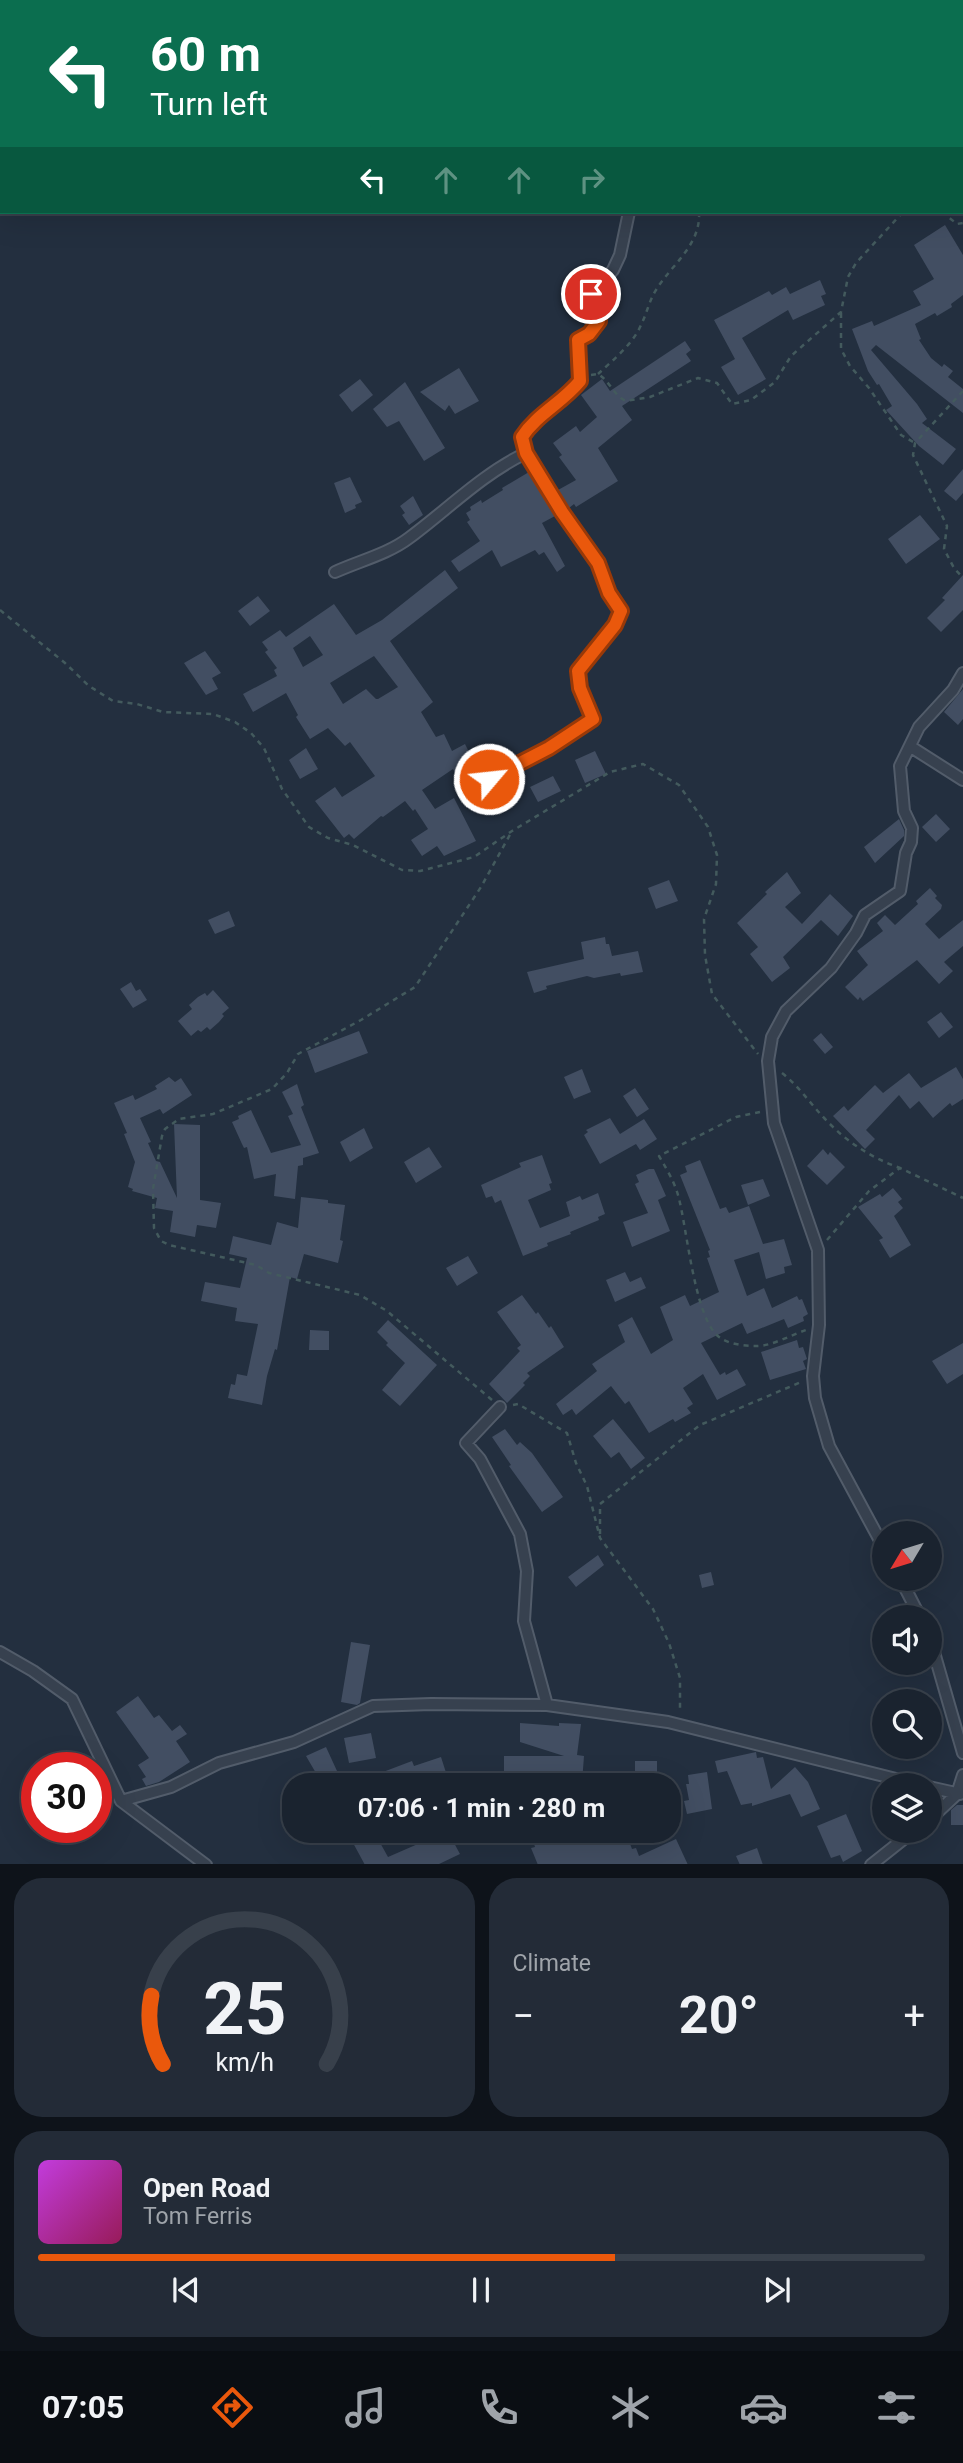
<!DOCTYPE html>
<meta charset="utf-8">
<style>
body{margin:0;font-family:Roboto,sans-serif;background:#232b37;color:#f1f3f6;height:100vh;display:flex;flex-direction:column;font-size:26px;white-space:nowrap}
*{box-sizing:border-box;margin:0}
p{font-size:23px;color:#9fa4aa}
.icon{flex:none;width:38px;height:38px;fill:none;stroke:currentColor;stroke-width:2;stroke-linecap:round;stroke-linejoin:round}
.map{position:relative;height:1864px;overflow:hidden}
.panel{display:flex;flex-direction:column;gap:14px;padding:14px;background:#0e131a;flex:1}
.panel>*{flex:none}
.guide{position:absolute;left:0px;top:0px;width:964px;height:214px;box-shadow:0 7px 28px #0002,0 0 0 2px #38404b;background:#0b6e4f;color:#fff;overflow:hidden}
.needle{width:46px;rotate:232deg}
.buttons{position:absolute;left:872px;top:1521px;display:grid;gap:14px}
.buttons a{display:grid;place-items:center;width:70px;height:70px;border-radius:50%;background:#1a232f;box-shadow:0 7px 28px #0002,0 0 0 2px #38404b;font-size:35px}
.speed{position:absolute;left:21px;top:1752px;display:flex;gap:14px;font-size:35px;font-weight:700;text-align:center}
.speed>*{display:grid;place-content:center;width:91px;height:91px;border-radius:50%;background:#1a232f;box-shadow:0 7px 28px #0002,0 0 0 2px #38404b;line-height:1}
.speed .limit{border:10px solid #d22;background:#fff;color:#111}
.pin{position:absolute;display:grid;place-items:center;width:60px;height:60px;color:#fff;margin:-30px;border:4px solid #fff;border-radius:50%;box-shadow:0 2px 7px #0007}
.me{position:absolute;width:77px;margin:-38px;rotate:62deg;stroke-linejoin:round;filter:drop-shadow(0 0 5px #0008)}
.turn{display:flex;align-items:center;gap:24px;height:147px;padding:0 35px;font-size:32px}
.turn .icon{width:91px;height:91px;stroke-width:2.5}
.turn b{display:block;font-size:49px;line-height:60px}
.lanes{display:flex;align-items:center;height:66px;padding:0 35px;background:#0003;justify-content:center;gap:35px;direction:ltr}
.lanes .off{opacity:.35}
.big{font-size:52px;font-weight:700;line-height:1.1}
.panel .tile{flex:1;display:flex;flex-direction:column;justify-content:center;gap:10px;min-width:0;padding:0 24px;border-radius:28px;background:#232b37}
.panel .dial{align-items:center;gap:0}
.dial svg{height:182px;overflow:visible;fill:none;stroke:#38404b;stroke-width:7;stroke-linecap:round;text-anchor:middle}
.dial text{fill:#f1f3f6;stroke:none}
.song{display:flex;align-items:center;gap:21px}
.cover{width:84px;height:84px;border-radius:10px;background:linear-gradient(135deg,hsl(290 70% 55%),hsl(330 70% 35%))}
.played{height:7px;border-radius:4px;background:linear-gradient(90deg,#ea580c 65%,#38404b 65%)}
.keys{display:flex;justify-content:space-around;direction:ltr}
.heat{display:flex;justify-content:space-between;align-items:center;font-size:38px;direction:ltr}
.panel .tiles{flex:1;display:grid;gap:14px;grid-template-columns:1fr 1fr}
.tile:last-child{grid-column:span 2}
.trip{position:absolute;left:282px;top:1773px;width:399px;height:70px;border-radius:28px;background:#1a232f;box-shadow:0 7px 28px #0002,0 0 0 2px #38404b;font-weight:700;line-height:70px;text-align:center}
.menu{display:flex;height:112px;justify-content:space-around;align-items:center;background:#0a0e13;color:#9fa4aa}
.menu .icon{width:49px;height:49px}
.menu .active{color:#ea580c}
.menu b{font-size:32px;color:#f1f3f6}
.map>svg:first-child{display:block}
</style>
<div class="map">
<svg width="963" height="1865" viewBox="0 0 963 1865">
<rect width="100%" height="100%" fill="#232f3f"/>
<!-- building -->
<path fill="#424e62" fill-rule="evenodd" d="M 945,225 L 963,255 L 963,295 L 951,304 L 952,307 L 937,316 L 935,313 L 915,324 L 921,339 L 919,340 L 931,358 L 942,367 L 944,364 L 953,371 L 948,377 L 963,389 L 963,413 L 876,345 L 871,350 L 917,404 L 927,419 L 922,423 L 956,449 L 943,465 L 919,446 L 886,410 L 892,406 L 879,384 L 877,385 L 868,371 L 852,329 L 872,321 L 874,326 L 921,305 L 913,291 L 934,279 L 914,245 Z
M 820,280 L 826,294 L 821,296 L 825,305 L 793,320 L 788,310 L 742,338 L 766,379 L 738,395 L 721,367 L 735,359 L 714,320 L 769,291 L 772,295 L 786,287 L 790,294 Z
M 685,341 L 691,350 L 686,354 L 691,361 L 622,406 L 632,420 L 598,448 L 618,481 L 576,507 L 574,504 L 569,508 L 558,490 L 576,480 L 559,457 L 562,455 L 553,443 L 576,426 L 580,432 L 597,417 L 581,395 L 602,379 L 610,391 Z
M 459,368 L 479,401 L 455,414 L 449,405 L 445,411 L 420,392 Z
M 360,379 L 373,395 L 352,412 L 339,395 Z
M 405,382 L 445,448 L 424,461 L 399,421 L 387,427 L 373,409 Z
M 963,469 L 963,493 L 956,501 L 944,491 Z
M 529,472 L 555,516 L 542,523 L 565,566 L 557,572 L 544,552 L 539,555 L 535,550 L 501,567 L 492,550 L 459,572 L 451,561 L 480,541 L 467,522 L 470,520 L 466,513 L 471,510 L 470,507 L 481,500 L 482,503 L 503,490 L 502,488 Z
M 350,477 L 362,502 L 355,505 L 356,508 L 345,513 L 334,483 Z
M 413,496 L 423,515 L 409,525 L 402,515 L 405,513 L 400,506 Z
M 920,515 L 940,539 L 906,564 L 888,539 Z
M 445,570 L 458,588 L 390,641 L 433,702 L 421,712 L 436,737 L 444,734 L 452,751 L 465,744 L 474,762 L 467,766 L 468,768 L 456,775 L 453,769 L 422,790 L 435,809 L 454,798 L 476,841 L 444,856 L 437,846 L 422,856 L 411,840 L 428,829 L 415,809 L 413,811 L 405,801 L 383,817 L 381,816 L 354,839 L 349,834 L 344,838 L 315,801 L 335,787 L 342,797 L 375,776 L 350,742 L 345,746 L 328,728 L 310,739 L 296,717 L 298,715 L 286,693 L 253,712 L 243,694 L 277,676 L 274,670 L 277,668 L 265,652 L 268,650 L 262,642 L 280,630 L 286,637 L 334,604 L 356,635 L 382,620 ZM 310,636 L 323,655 L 303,667 L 293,648 ZM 374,656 L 398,687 L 378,699 L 376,699 L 366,689 L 343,704 L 330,683 Z
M 963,575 L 963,610 L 941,632 L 927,618 L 945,600 L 942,598 Z
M 258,596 L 270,611 L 250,626 L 238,611 Z
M 205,651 L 221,673 L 212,678 L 218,689 L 206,695 L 184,663 Z
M 963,689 L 963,719 L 958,725 L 944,712 Z
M 306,748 L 318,769 L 300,779 L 289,760 Z
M 595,751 L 606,774 L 585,783 L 575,760 Z
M 553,776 L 561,791 L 538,802 L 530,787 Z
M 936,814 L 950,829 L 936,842 L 922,827 Z
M 899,819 L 904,830 L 904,836 L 875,863 L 864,847 Z
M 787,872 L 801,893 L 785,907 L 802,924 L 830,894 L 853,916 L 838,936 L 821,920 L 783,957 L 790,968 L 772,982 L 750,954 L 758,947 L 737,923 L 767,894 L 765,892 Z
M 669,880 L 678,901 L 656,909 L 648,888 Z
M 930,888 L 937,896 L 935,898 L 942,905 L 941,909 L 925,924 L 939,939 L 963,920 L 963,946 L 944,962 L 953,971 L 939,984 L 917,960 L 863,1001 L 860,997 L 858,1000 L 845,987 L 868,965 L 857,951 L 883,931 L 877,923 L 885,915 L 895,925 L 918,904 L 916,901 Z
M 229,911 L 235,926 L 215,934 L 208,920 Z
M 605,937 L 606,944 L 609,944 L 612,956 L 638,951 L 643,972 L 621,976 L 620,973 L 594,978 L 587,976 L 546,986 L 547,989 L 534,993 L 527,972 L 584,959 L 581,942 Z
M 131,982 L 136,991 L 140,989 L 147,1000 L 133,1008 L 120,989 Z
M 213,990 L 229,1008 L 222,1014 L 224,1016 L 219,1022 L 210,1030 L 207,1027 L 201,1032 L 198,1030 L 191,1036 L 178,1021 L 192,1009 L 189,1005 L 198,997 L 205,993 L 207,996 Z
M 941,1012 L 953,1027 L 939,1038 L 927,1022 Z
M 359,1031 L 368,1053 L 315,1073 L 307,1051 Z
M 821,1033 L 833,1047 L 825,1054 L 813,1040 Z
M 956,1067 L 963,1079 L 963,1099 L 952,1106 L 950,1103 L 933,1118 L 919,1101 L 910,1109 L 899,1095 L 866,1130 L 875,1139 L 865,1149 L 833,1116 L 844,1106 L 848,1111 L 875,1085 L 883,1093 L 909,1073 L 921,1088 Z
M 582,1069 L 591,1092 L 574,1099 L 564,1077 Z
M 169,1077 L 175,1082 L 181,1078 L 192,1095 L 163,1114 L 160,1109 L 140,1118 L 151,1142 L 148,1143 L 156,1161 L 160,1162 L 177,1198 L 174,1124 L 200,1125 L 200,1200 L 221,1203 L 216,1228 L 197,1225 L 195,1237 L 170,1232 L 173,1211 L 155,1208 L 157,1198 L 132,1191 L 133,1189 L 128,1187 L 135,1162 L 124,1134 L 127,1133 L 114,1103 L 133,1095 L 135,1100 L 157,1089 L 155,1086 Z
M 297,1084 L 304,1105 L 301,1107 L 319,1153 L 303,1158 L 303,1165 L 298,1166 L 295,1199 L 274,1196 L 276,1174 L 254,1179 L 247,1147 L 244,1148 L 242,1144 L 232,1122 L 239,1119 L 238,1116 L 251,1110 L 271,1153 L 301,1145 L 288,1116 L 293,1114 L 282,1092 Z
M 635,1088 L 649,1109 L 637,1117 L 623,1096 Z
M 610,1118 L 620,1134 L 644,1119 L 657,1139 L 640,1150 L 636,1144 L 600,1164 L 584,1135 L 588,1132 L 586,1130 Z
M 364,1128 L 373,1148 L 350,1162 L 340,1142 Z
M 429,1147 L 442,1167 L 416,1183 L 404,1162 Z
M 823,1149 L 828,1155 L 830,1152 L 845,1167 L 827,1185 L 807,1166 Z
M 542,1155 L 552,1183 L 549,1184 L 551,1190 L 528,1200 L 540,1228 L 570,1216 L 566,1202 L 580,1196 L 582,1200 L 598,1193 L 605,1214 L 598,1217 L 599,1220 L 570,1232 L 571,1234 L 547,1243 L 548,1246 L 523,1256 L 501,1200 L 495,1203 L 492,1196 L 486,1198 L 481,1185 L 521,1167 L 519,1163 Z
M 700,1160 L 720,1209 L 726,1207 L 729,1213 L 749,1206 L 763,1244 L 784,1239 L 792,1265 L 784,1267 L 785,1273 L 766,1279 L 759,1252 L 734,1260 L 747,1296 L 764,1288 L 772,1308 L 797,1296 L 799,1300 L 802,1299 L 808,1314 L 803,1317 L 804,1321 L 788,1328 L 784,1319 L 747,1334 L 742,1323 L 701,1343 L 720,1375 L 725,1372 L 726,1375 L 737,1369 L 746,1385 L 717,1400 L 703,1374 L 683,1388 L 693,1404 L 687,1408 L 691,1413 L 675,1422 L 673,1419 L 649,1433 L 629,1401 L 625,1404 L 611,1386 L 576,1415 L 572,1409 L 563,1415 L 556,1404 L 597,1371 L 592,1364 L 625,1342 L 618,1325 L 632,1317 L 651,1354 L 673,1340 L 660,1307 L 685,1295 L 690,1306 L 719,1292 L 707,1258 L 710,1257 L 708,1251 L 710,1250 L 680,1175 L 687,1172 L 685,1166 Z
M 649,1169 L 654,1169 L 666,1196 L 658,1200 L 670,1231 L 632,1247 L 623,1222 L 648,1213 L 635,1184 L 639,1182 L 636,1175 Z
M 763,1179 L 770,1196 L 748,1205 L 741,1185 Z
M 893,1188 L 902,1199 L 898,1202 L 903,1208 L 894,1216 L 911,1245 L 890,1258 L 879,1240 L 883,1238 L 858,1207 L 880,1194 L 882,1197 Z
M 301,1197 L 328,1200 L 328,1203 L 345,1205 L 340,1240 L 343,1241 L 338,1263 L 304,1254 L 297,1279 L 290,1277 L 277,1350 L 275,1349 L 267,1376 L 262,1405 L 228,1398 L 231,1384 L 235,1385 L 237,1374 L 247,1376 L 258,1324 L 235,1321 L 237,1308 L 201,1301 L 205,1282 L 240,1288 L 247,1258 L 229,1254 L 233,1236 L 271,1245 L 277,1222 L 298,1228 Z
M 468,1256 L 478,1273 L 457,1286 L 446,1268 Z
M 625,1272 L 630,1282 L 641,1277 L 646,1288 L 615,1302 L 606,1280 Z
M 522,1295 L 536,1314 L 538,1312 L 549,1328 L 551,1326 L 564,1347 L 527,1373 L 530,1376 L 523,1383 L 525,1385 L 507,1403 L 489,1384 L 520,1351 L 517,1348 L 521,1345 L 497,1312 Z
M 388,1320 L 437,1365 L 400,1406 L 382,1390 L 405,1363 L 386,1345 L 388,1343 L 377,1332 Z
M 310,1330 L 329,1331 L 329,1350 L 309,1350 Z
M 797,1340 L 799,1348 L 803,1347 L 807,1359 L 803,1361 L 806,1369 L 770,1380 L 761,1352 Z
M 963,1343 L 963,1374 L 947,1384 L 932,1361 Z
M 613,1419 L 645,1458 L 631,1469 L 619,1452 L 611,1458 L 593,1436 Z
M 505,1429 L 517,1445 L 520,1442 L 532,1453 L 563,1497 L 542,1512 L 509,1466 L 511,1465 L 492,1437 Z
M 598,1555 L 604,1565 L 576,1587 L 568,1577 Z
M 711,1572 L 714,1585 L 702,1588 L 699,1575 Z
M 351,1642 L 370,1645 L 360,1703 L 357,1705 L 341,1702 Z
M 138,1696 L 154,1718 L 159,1715 L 172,1731 L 180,1725 L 187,1734 L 176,1741 L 190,1762 L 159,1782 L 146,1786 L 142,1779 L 146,1777 L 138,1765 L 149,1758 L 116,1712 Z
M 520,1723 L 559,1726 L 559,1723 L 581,1724 L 577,1755 L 584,1756 L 582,1783 L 540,1779 L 542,1785 L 504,1784 L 504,1756 L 564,1756 L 520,1742 Z
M 371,1733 L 376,1758 L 349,1763 L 344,1738 Z
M 326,1747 L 337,1771 L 320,1780 L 306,1756 Z
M 756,1752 L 757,1758 L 763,1757 L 771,1789 L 795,1767 L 808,1782 L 820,1809 L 801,1817 L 790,1794 L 752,1806 L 752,1803 L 741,1805 L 727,1771 L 718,1773 L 715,1761 Z
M 441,1757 L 449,1782 L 438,1785 L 389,1785 L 383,1772 L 412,1761 L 414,1766 Z
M 635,1761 L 657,1761 L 657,1785 L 635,1785 Z
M 707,1772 L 712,1809 L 687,1814 L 684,1801 L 689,1800 L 686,1784 L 689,1784 L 688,1775 Z
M 957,1805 L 963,1805 L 963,1825 L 951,1825 L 951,1810 Z
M 846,1814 L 862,1851 L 843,1862 L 840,1855 L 831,1858 L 817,1826 Z
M 346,1830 L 373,1830 L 388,1857 L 427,1840 L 421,1830 L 447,1830 L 460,1854 L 437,1865 L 365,1865 Z
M 530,1830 L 625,1830 L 632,1849 L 636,1848 L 639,1856 L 676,1839 L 688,1865 L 538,1865 L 531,1848 L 535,1847 Z
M 757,1848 L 763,1865 L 740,1865 L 736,1856 Z"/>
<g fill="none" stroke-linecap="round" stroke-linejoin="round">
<!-- street casing -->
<g stroke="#525c6a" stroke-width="14">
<path id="street" d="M 747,0 L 747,2
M 808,0 L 808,2
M 877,0 L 878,2
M 335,572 C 359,561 388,554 409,538 C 447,510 482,474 526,453
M 911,747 L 963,780
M 489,779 L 549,748 L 593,719 L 580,688 L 577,671 L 615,625 L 621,611 L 609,593 L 598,563 L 562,512 L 526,453 L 522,437 C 537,414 562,403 580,381 L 577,340 L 589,333 L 599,321 L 591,294 L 613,270 L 620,255 L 629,212
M 500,1407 L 466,1443 L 480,1459 L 520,1534 L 527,1571 L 524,1621 L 547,1705 L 668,1722 L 920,1785
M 884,1548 L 829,1446 L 815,1398 L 813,1376 L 819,1325 L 818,1250 L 774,1123 L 768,1061 L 772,1037 L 786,1011 L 831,968 L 856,933 L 865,915 L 900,891 L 906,853 L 911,842 L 912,828 L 904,811 L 900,766 L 919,727 L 953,690 L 963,673
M 900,1578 L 920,1617
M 929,1635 L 963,1753
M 0,1652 L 33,1671 L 72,1699 L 121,1801 L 206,1865
M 929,1787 L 960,1794
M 121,1801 L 171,1787 L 219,1763 L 294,1742 L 373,1706 L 431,1704 L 547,1705
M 929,1820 L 957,1794 L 963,1775
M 871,1865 L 915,1830"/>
</g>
<!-- path -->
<path stroke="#435a5d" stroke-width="2.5" stroke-dasharray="5 5" stroke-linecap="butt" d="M 942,212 L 957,224 L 963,223
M 841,313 L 841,349 L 850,366 L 869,388 L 901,435 L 915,443
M 598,374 C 613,360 633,344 641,325 C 647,313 649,301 656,290 C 672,264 701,245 699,212
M 591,375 L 598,374 C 610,381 613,395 626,401 L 650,397 L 698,378 L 717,383 L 732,404 L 751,400 L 775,382 L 791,356 L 841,312 L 848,277 L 856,263 L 903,212
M 963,391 L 915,443 L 913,455 L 947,526 L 944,549 L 954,568 L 963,578
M 0,610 L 65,663 L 89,686 L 113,701 L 137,704 L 163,712 L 213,714 L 235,722 L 251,733 L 264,748 L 282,789 L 309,827 L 328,838 L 353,845 L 402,870 L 420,871 L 474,857 L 512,831 L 610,772 L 643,764 L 679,785 L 708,827 L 717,855 L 716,884 L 704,919 L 705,955 L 712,994 L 758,1054
M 782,1073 C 800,1087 811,1105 827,1121 C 848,1143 872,1158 900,1168
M 760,1112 L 736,1117 L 659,1156 C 666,1168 674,1181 678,1195 C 687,1226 694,1318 719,1337 C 728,1344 744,1346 755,1346 C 770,1347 791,1335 806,1330
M 827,1240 L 869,1191 L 900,1168 L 963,1198
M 492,1400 L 387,1311 L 360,1295 L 269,1273 L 256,1265 L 169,1245 L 161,1241 L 154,1228 L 153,1189 L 162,1136 L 165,1129 L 179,1119 L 213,1114 L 272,1089 L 287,1073 L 298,1054 L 361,1020 L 415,987 L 481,887 L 512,831
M 513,1405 L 518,1404 L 567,1433 L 576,1463 L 587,1486 L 600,1538 L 653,1609 L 669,1643 L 680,1678 L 680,1711
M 600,1534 L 600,1504 L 700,1425 L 801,1382"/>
<!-- street -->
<use href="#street" stroke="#37414f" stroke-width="10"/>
</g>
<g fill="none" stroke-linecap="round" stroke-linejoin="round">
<!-- route casing -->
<g stroke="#983908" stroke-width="18">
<path id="route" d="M 489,779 L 549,748 L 593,719 L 580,688 L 578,671 L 615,625 L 621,611 L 609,593 L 598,563 L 562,512 L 526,453 L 522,437 C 537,414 562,403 580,381 L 578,340 L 589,334 L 599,321 L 591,294"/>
</g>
<!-- route -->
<use href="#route" stroke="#ea580c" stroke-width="12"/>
</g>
</svg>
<div class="buttons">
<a><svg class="needle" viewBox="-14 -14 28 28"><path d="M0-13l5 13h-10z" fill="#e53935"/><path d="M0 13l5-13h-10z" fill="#9fa4aa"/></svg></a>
<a><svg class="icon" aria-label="sound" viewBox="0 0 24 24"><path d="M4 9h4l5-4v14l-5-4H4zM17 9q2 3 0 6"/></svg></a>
<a><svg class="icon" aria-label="search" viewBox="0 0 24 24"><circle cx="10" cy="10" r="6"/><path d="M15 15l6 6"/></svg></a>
<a><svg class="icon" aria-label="layers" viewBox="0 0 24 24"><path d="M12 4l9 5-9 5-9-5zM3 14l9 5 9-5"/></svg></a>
</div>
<div class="speed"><div class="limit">30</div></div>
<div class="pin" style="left:591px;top:294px;background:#d93025"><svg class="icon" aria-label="arrive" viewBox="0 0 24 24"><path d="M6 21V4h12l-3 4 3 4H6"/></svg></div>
<svg class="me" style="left:489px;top:779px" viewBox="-20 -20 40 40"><circle r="17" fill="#ea580c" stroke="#fff" stroke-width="3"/><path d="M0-11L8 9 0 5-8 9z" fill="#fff"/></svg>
<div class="trip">07:06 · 1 min · 280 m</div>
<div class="guide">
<div class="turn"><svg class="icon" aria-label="left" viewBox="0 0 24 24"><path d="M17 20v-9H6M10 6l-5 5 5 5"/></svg><div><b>60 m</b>Turn left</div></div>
<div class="lanes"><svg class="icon" aria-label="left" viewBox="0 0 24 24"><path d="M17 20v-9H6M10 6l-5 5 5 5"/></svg><svg class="icon off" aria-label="ahead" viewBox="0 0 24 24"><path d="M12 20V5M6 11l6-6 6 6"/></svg><svg class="icon off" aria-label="ahead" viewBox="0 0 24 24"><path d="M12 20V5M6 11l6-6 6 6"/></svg><svg class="icon off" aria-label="right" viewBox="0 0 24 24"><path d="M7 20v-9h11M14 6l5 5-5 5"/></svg></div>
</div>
</div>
<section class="panel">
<div class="tiles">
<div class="tile dial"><svg viewBox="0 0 100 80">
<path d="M14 69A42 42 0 1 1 86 69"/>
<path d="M14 69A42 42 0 0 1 9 39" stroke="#ea580c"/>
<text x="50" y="56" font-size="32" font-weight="700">25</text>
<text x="50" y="72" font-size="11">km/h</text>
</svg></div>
<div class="tile"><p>Climate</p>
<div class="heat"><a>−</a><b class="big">20°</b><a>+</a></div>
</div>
<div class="tile">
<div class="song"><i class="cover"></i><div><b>Open Road</b><p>Tom Ferris</p></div></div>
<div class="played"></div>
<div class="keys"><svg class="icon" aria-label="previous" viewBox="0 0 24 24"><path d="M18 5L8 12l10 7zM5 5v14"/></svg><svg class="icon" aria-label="pause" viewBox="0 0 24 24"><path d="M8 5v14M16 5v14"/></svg><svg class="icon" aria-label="next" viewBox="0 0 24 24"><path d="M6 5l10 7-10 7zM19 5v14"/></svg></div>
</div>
</div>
</section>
<nav class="menu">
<b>07:05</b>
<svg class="icon active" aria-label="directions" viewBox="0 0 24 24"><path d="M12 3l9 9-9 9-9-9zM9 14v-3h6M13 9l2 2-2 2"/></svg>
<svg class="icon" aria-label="music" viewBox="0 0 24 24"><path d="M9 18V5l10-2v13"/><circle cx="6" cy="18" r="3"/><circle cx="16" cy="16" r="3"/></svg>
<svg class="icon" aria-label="phone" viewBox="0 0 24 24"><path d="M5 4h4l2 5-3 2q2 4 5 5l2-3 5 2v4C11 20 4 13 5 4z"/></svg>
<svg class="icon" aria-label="climate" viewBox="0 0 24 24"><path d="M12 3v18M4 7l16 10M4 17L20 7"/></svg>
<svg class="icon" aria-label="car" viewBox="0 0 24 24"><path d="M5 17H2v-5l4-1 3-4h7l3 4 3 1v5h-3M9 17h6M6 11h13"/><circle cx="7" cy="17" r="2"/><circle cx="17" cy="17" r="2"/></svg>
<svg class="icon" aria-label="filters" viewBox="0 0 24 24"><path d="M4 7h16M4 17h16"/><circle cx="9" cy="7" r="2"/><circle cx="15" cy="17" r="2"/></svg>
</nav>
